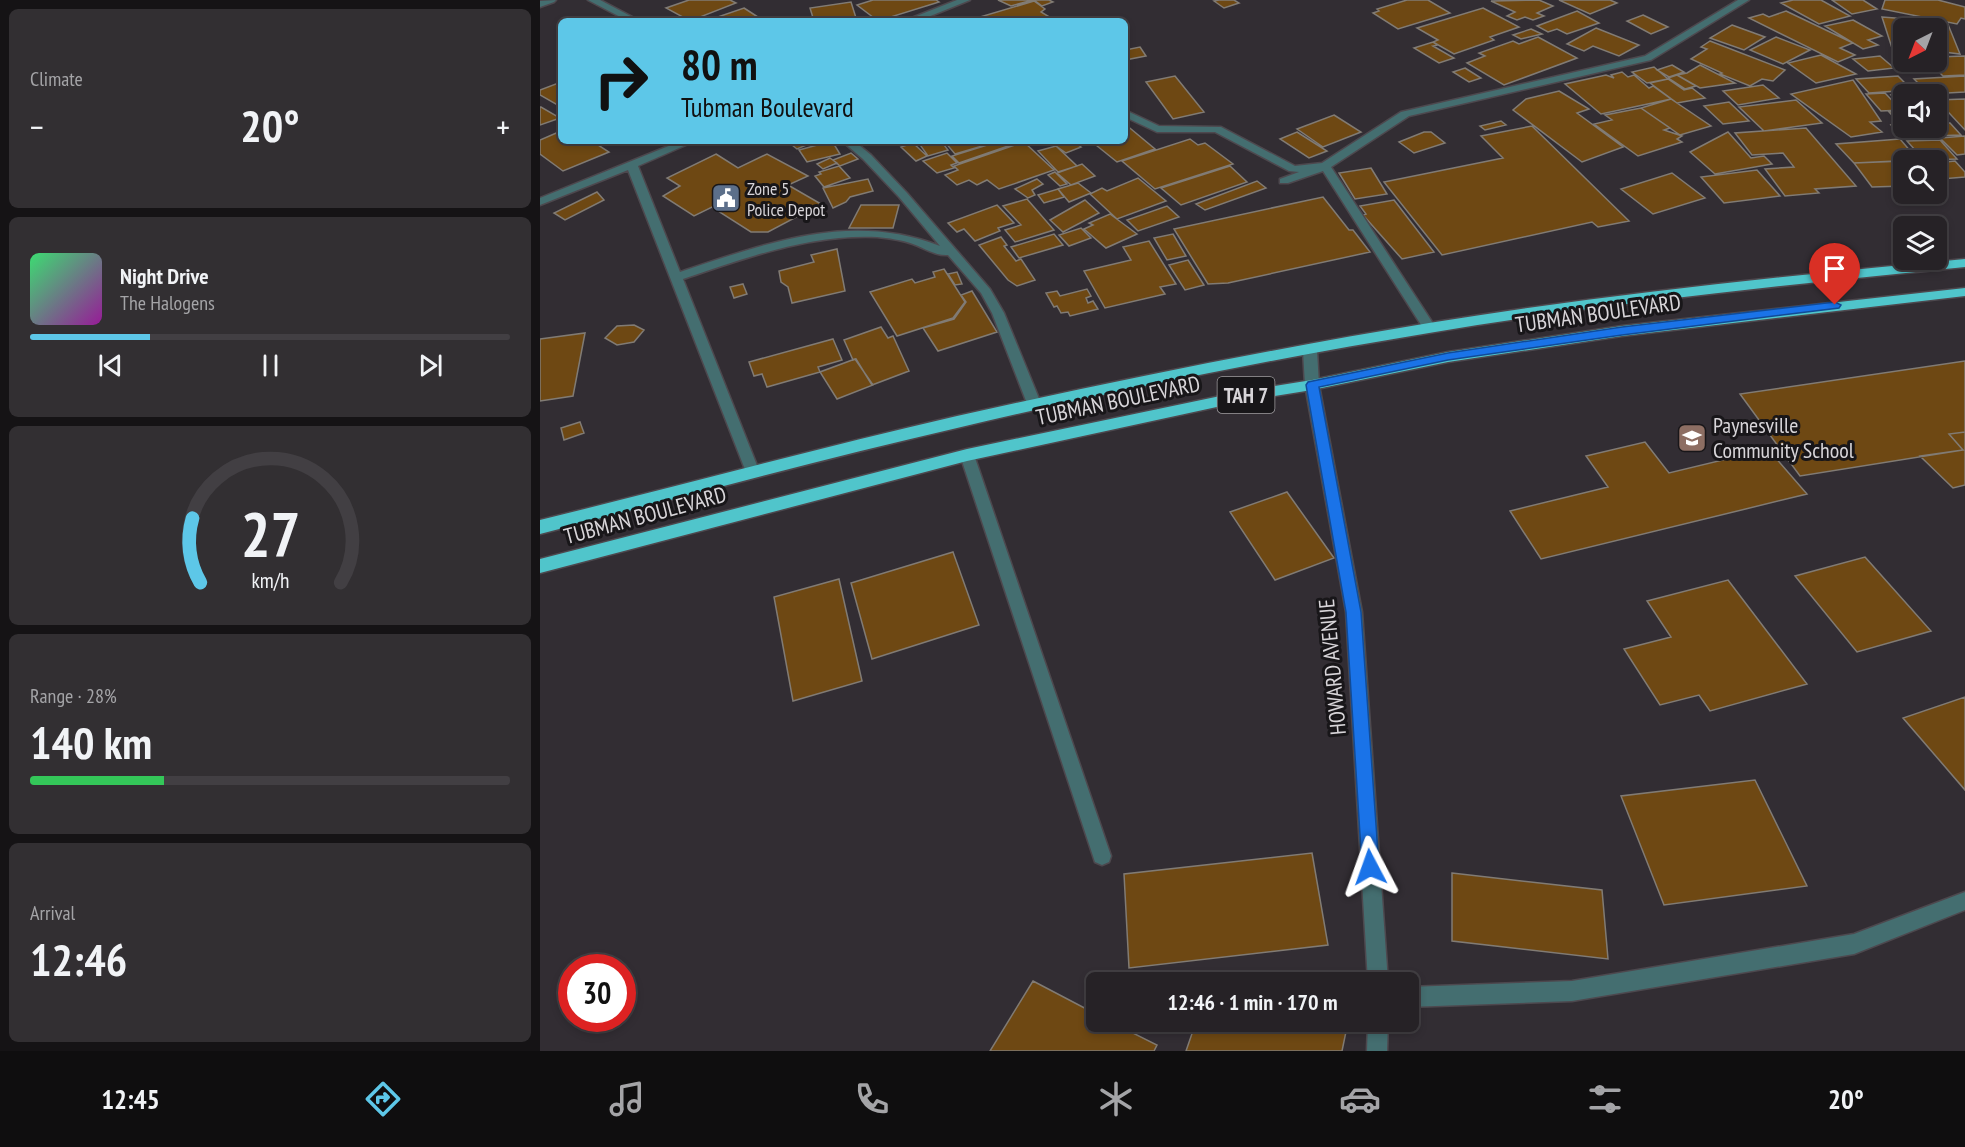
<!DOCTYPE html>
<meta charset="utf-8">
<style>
body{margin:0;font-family:"PT Sans Narrow",sans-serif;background:#322f32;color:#f1f3f6;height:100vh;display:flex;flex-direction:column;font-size:22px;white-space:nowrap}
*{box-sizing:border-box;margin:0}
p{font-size:20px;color:#a4a4a7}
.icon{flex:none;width:33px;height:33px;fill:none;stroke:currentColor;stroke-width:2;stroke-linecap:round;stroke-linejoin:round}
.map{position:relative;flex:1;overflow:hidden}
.sheet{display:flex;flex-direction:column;gap:9px;padding:9px;background:#151315;width:540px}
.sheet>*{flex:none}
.guide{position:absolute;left:18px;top:18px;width:570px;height:126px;border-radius:9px;box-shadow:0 3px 9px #0003,0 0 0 2px #423f43;background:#5dc7e8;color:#111;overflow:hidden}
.needle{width:39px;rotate:222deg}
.controls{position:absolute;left:1353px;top:18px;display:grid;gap:12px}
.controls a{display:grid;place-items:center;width:54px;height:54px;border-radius:9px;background:#262226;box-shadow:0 3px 9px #0003,0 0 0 2px #423f43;font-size:30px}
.speed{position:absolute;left:18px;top:954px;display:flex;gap:12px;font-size:30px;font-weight:700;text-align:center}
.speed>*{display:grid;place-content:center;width:78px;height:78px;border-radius:50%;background:#262226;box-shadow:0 3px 9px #0003,0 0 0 2px #423f43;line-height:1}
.speed .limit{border:9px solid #d22;background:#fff;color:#111}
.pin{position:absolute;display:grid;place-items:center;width:51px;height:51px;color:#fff;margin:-62px -26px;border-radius:50% 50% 50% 0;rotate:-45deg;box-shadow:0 0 6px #0007}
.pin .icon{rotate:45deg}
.me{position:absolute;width:66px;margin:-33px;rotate:356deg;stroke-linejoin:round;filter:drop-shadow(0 0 4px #0008)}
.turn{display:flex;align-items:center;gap:21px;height:126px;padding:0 24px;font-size:27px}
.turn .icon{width:78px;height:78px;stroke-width:2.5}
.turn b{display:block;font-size:42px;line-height:51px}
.big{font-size:45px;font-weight:700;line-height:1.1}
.sheet .widget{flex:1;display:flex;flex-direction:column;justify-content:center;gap:9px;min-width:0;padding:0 21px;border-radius:9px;background:#322f32}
.sheet .dial{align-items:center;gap:0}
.dial svg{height:156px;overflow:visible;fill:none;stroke:#423f43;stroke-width:7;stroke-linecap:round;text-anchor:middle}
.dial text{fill:#f1f3f6;stroke:none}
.song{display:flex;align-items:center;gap:18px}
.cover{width:72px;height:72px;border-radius:9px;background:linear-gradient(135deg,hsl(140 70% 55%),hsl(300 70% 35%))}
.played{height:6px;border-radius:3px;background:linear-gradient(90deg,#5dc7e8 25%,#423f43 25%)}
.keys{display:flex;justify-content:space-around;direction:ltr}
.heat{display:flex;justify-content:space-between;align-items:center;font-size:33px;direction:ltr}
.charge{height:9px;border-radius:4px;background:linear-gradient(90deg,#34c759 28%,#423f43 0)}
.trip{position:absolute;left:546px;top:972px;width:333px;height:60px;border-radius:9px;background:#262226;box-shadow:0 3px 9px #0003,0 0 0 2px #423f43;font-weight:700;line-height:60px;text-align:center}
.dock{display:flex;height:96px;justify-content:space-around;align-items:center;background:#0f0e0f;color:#a4a4a7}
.dock .icon{width:42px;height:42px}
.dock .active{color:#5dc7e8}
.dock b{font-size:27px;color:#f1f3f6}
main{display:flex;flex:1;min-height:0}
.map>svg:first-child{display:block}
</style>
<main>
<section class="sheet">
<div class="widget"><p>Climate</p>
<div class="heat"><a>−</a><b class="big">20°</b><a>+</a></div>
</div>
<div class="widget">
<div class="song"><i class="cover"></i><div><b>Night Drive</b><p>The Halogens</p></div></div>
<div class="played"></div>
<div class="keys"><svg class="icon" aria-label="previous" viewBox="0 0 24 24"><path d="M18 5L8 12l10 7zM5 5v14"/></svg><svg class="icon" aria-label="pause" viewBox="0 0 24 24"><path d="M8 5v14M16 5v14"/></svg><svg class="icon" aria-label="next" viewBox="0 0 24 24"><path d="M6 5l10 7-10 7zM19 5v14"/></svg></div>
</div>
<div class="widget dial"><svg viewBox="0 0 100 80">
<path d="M14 69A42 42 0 1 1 86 69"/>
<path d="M14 69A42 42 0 0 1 10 36" stroke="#5dc7e8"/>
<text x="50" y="56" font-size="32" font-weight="700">27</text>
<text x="50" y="72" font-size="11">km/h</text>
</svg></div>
<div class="widget"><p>Range · 28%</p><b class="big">140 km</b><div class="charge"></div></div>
<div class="widget"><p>Arrival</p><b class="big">12:46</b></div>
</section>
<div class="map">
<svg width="1425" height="1051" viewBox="0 0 1425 1051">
<rect width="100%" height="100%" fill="#322d33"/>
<!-- building -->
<path fill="#6e4813" stroke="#817b74" stroke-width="1.5" d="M 149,0 L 190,0 L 196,3 L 150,21 L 126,8 Z
M 333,0 L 396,0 L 399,2 L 338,21 L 317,5 Z
M 458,0 L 509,0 L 513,2 L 502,6 L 494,0 L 489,1 L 471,6 Z
M 679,0 L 694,0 L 699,3 L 684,8 L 674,1 Z
M 867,0 L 888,0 L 910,13 L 858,29 L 833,13 L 839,11 L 837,9 Z
M 999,0 L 1013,6 L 997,13 L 1004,16 L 993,20 L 985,17 L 977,20 L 967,16 L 975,12 L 951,1 Z
M 1019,0 L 1070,0 L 1077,3 L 1050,14 Z
M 1253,0 L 1281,0 L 1310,16 L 1279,24 L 1241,3 Z
M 1292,0 L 1323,0 L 1337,9 L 1312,14 Z
M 1345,0 L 1398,0 L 1425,7 L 1425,19 L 1421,18 L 1417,24 L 1342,9 Z
M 494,1 L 505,9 L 501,12 L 516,21 L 430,20 Z
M 311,2 L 317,21 L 274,21 L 270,8 Z
M 204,8 L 224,21 L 166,21 Z
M 943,8 L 979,27 L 950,37 L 954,40 L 914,54 L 893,42 L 898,40 L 877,28 Z
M 1037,11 L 1059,23 L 1027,34 L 1017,29 L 1008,32 L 997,26 Z
M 1246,11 L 1313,43 L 1300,48 L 1315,55 L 1298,62 L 1209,18 L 1223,14 L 1229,17 Z
M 1103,15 L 1128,27 L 1111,34 L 1087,21 Z
M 1342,17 L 1407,22 L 1420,54 L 1396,51 L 1396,28 L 1364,28 L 1364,49 L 1352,48 Z
M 1313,20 L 1342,36 L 1328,40 L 1338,45 L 1323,49 L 1285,26 Z
M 1192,25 L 1225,37 L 1204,50 L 1170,38 Z
M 1056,28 L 1099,45 L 1079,56 L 1053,46 L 1044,51 L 1027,44 Z
M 991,29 L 1002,34 L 981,39 L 973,35 Z
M 998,37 L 1037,58 L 964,85 L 927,63 L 945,56 L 939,53 L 973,41 L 979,44 Z
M 1236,37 L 1270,50 L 1243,64 L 1210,50 Z
M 1170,41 L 1245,70 L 1233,81 L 1222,79 L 1210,86 L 1180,74 L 1182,73 L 1151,59 L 1167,49 L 1161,47 Z
M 893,42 L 898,45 L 893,46 L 914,58 L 899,63 L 874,48 Z
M 600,47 L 606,56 L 585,60 L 585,50 Z
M 1281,55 L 1316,74 L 1276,83 L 1248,63 Z
M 1340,56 L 1354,68 L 1328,71 L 1313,59 Z
M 1425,56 L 1425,75 L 1403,76 L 1389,62 L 1396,62 L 1396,57 Z
M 1132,65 L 1144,72 L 1129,77 L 1117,70 Z
M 1160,65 L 1195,83 L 1160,88 L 1137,75 L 1147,73 Z
M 1114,67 L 1128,79 L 1107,83 L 1092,72 Z
M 925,68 L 941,78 L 929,82 L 913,72 Z
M 1082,72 L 1088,77 L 1094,75 L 1109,88 L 1113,86 L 1131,99 L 1061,114 L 1025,84 L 1066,75 L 1074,78 L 1071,75 Z
M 1137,75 L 1156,86 L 1145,89 L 1128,78 Z
M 635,76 L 664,112 L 633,119 L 606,82 Z
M 1358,76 L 1372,90 L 1329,93 L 1316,79 Z
M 1425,76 L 1425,92 L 1389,94 L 1374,79 Z
M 1128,79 L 1144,90 L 1152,88 L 1165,98 L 1137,103 L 1110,83 Z
M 1313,80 L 1341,121 L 1330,122 L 1342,132 L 1311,137 L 1251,94 Z
M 21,82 L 21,107 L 0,95 L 0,90 Z
M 1223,85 L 1239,98 L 1198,105 L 1183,91 Z
M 1019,91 L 1049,109 L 1037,113 L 1083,147 L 1042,162 L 973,110 L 986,99 Z
M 1345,93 L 1361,110 L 1341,111 L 1326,94 Z
M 1364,94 L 1364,107 L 1361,107 L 1351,95 L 1386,94 L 1387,94 Z
M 1131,99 L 1171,126 L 1140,135 L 1101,108 Z
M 1425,99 L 1425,130 L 1397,100 Z
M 1256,100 L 1282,123 L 1224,131 L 1199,107 Z
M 1189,102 L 1209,121 L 1183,124 L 1164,106 Z
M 0,107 L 1,107 L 20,118 L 0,125 Z
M 1101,108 L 1130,128 L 1124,130 L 1142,136 L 1137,139 L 1142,142 L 1098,156 L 1054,124 L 1072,120 L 1065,115 Z
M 1364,111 L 1364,122 L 1359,123 L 1349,112 Z
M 794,115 L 821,132 L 783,147 L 757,129 Z
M 961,121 L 966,125 L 945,130 L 940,126 Z
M 1396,123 L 1410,123 L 1421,135 L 1361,137 L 1351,125 L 1364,124 L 1364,128 L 1396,128 Z
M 585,124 L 615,149 L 577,162 L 551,141 L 585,141 Z
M 992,126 L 1089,221 L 1058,227 L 1052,222 L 902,255 L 844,182 L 963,158 L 941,136 Z
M 1266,128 L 1316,186 L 1275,189 L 1279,193 L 1245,196 L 1225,169 L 1254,167 L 1243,153 L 1212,155 L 1195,133 Z
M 21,131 L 21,141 L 52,141 L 69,152 L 23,171 L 0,154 L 0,140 Z
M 757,132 L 787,151 L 769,158 L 740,139 Z
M 884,132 L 891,132 L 905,143 L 874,153 L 859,142 Z
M 1188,132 L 1211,158 L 1224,156 L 1232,164 L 1175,174 L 1150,152 Z
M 1425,136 L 1425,154 L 1417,155 L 1400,138 Z
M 650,139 L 658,145 L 665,143 L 693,164 L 615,189 L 582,161 Z
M 1360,139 L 1378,160 L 1314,163 L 1296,144 Z
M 1400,140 L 1417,159 L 1384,160 L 1367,141 Z
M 247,141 L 276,141 L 257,149 Z
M 292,141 L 300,154 L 267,162 L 259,150 Z
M 401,141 L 408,150 L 388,156 L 378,142 Z
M 404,141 L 447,141 L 449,144 L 415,154 Z
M 460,141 L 466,141 L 471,145 L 419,163 L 412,156 Z
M 509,141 L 532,141 L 541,147 L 526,153 Z
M 484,142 L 514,170 L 459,189 L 447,180 L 437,185 L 429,180 L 417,185 L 405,175 L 418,170 L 414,166 Z
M 373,143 L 387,156 L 376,161 L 361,147 Z
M 516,146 L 537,166 L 518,172 L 498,151 Z
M 311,153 L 318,159 L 300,166 L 293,160 Z
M 407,153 L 417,163 L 411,165 L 414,168 L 397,173 L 383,161 Z
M 176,154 L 198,168 L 227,154 L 268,176 L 248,185 L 281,204 L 228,232 L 211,232 L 172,207 L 154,216 L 123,196 L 140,186 L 127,178 Z
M 290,158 L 297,163 L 283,169 L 277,164 Z
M 1364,161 L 1364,186 L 1332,187 L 1314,163 Z
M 1415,161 L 1425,172 L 1425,177 L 1401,179 L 1396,174 L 1396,163 Z
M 542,164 L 555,176 L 531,185 L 517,173 Z
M 299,166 L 310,178 L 284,187 L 275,176 L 281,174 L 279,172 Z
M 690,166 L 707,182 L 641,205 L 621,188 Z
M 831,168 L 847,194 L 815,199 L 799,173 Z
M 1217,170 L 1240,196 L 1184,203 L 1161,177 Z
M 515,172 L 527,184 L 520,186 L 508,175 Z
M 1132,173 L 1165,198 L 1113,214 L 1081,189 Z
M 598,178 L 626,201 L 577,219 L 550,194 L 562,188 L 567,191 Z
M 328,179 L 333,191 L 310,197 L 306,202 L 293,208 L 283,188 Z
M 497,179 L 503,184 L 492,190 L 495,195 L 488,198 L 475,189 Z
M 717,181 L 726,188 L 665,210 L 656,204 Z
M 538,183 L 551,193 L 529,202 L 518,189 Z
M 518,189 L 524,197 L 504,203 L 498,195 Z
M 57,192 L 64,200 L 25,220 L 14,213 Z
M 783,197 L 809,230 L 813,230 L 830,252 L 688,283 L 668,284 L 634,229 Z
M 487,199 L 514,230 L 475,242 L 465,230 L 481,225 L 463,206 Z
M 545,200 L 559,213 L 523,232 L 510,220 Z
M 854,200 L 894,252 L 862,259 L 823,215 L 826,214 L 820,206 Z
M 321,205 L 359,205 L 353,228 L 309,228 Z
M 457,205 L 474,223 L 458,228 L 460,231 L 435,241 L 424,229 L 417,232 L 408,223 Z
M 627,206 L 639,217 L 598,231 L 587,220 Z
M 570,214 L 597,234 L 566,248 L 544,229 L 553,225 L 549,223 Z
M 541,228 L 551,238 L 529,246 L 519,235 Z
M 514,234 L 523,245 L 479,258 L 471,247 Z
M 633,234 L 646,256 L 627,260 L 614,238 Z
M 461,237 L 467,245 L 464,246 L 476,261 L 481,259 L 495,280 L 477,286 L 468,280 L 439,245 Z
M 609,241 L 636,284 L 620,287 L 625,294 L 565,308 L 544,271 L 591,260 L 583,247 Z
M 297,249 L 305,291 L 252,303 L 248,287 L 241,282 L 239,271 L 274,262 L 271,255 Z
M 648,260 L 664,285 L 645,290 L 629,265 Z
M 404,269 L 425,302 L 413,318 L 357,336 L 330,292 L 372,279 L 375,283 L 395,277 L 393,272 Z
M 417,272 L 422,284 L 415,285 L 408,274 Z
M 203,284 L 207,294 L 194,298 L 190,287 Z
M 547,289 L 551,296 L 546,298 L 548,303 L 553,301 L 558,309 L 530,316 L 528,312 L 521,313 L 517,306 L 514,307 L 506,293 L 517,291 L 520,296 Z
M 432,291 L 457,332 L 398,351 L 383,328 L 414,319 L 426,302 L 421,295 Z
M 94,325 L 104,330 L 94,342 L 77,345 L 65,338 L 77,326 Z
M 341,327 L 348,338 L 353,336 L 369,371 L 332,385 L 316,359 L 313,360 L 304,340 Z
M 45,333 L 33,396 L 0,401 L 0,339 Z
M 293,339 L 302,360 L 278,367 L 280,372 L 227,387 L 222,374 L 214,376 L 209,362 Z
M 315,359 L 333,385 L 297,399 L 280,372 Z
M 1425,361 L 1425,432 L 1409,434 L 1423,450 L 1260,476 L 1200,394 Z
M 40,422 L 44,433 L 24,440 L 21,428 Z
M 1425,432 L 1425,485 L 1413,488 L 1380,456 L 1423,450 L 1409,434 Z
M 1105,442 L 1129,473 L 1228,449 L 1267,494 L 1001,559 L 970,511 L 1068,487 L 1046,456 Z
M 747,492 L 794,558 L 735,580 L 690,512 Z
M 413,552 L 439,625 L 332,659 L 311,583 Z
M 1325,557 L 1391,631 L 1317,652 L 1255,576 Z
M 299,579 L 322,681 L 253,701 L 234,597 Z
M 1188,580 L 1267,684 L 1170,711 L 1159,695 L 1120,705 L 1084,649 L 1131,637 L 1107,601 Z
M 1425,697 L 1425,790 L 1363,718 Z
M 1215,780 L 1267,886 L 1124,905 L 1081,796 Z
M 772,853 L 788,945 L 589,968 L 584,874 Z
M 912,873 L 1062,890 L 1068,959 L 912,941 Z
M 493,981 L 556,1014 L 556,1022 L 571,1022 L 617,1045 L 614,1051 L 450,1051 Z
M 656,1022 L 808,1022 L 802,1051 L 646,1051 Z"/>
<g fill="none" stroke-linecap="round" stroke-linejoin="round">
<!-- minor casing -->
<g stroke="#4d484e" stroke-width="3">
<path id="minor" d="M 16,0 L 14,2 L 0,7 L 0,1 Z
M 48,0 L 60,0 L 100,21 L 88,21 Z
M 417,0 L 430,0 L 378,21 L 364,21 Z
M 1198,0 L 1209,0 L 1111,60 L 869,116 L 791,167 L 896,328 L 890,332 L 885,331 L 783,171 L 748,183 L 740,183 L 740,179 L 759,172 L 749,171 L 675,132 L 617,132 L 585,117 L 585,110 L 619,126 L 681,127 L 755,166 L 782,163 L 861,112 L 1105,56 Z
M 141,141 L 155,141 L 98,166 L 140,272 C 227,243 311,211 400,246 L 359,197 L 323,159 L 302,141 L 314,141 L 331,155 L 367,193 L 450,289 L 464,313 L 502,406 L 500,409 L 490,409 L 488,406 L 452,313 L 441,293 L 408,255 C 396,256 384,248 373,244 C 362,240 348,238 337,237 C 269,234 206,258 143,279 L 220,473 L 218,477 L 208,477 L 88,170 L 0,205 L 0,198 Z
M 770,347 L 777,351 L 779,385 L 822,612 L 848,982 L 828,982 L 806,612 L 765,385 L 763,351 Z
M 427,450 L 434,455 L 571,856 L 569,862 L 562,865 L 555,862 L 553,856 L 420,455 Z
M 1425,892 L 1425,910 L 1314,954 L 1032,1001 L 868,1007 L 868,987 L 1032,981 L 1314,934 Z
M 828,1022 L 848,1022 L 847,1051 L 827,1051 Z"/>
</g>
<!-- highway casing -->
<g stroke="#4d484e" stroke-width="3">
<path id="highway" d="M 1425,259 L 1425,267 C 1246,285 1067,303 889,333 C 731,359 573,391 417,428 C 278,460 139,498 0,534 L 0,520 C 139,486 278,448 417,416 C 573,381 732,349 889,323 C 1067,294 1246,276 1425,259 Z
M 1425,288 L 1425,296 L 1082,336 L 908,362 L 772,390 L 709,400 L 427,461 L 0,573 L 0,559 L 427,449 L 709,390 L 772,380 L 908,352 L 1082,326 Z"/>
</g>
<!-- minor -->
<use href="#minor" fill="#446e70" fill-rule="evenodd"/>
<!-- highway -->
<use href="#highway" fill="#50c5cb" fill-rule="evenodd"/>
</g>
<!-- route -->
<path fill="#1a73e8" stroke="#114b97" stroke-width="1.5" d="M 1295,302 L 1301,305 L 1299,308 L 1082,335 L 908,360 L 779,387 L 821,612 L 839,867 L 836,872 L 830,875 L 824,872 L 822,867 L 806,612 L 766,385 L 768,382 L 908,353 L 1082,327 Z"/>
<!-- icons -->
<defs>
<g id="civic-square" transform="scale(1.5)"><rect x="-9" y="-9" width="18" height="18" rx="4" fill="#5c6f8a" stroke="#181619"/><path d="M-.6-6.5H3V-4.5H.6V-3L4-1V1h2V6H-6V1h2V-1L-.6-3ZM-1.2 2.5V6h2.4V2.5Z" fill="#fff"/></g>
<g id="school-square" transform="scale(1.5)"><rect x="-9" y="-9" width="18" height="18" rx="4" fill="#8d6e63" stroke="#181619"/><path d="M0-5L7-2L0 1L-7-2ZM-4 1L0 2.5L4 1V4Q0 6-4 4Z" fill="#fff"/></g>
</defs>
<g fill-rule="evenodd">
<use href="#civic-square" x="186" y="198"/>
<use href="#school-square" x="1152" y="438"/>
</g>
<g text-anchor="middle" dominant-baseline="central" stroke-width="6" stroke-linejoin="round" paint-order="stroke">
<!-- far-poi labels -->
<g font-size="18" fill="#d8d5d9" stroke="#181619" text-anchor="start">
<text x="207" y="188">Zone 5<tspan x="207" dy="21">Police Depot</tspan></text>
</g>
<!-- shield labels -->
<rect fill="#181619" stroke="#9e9c9f" stroke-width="1.5" x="677.5" y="377" width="57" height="36" rx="4.5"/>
<g font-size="21" font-weight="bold" fill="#d8d5d9">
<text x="706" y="395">TAH 7</text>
</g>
<!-- street labels -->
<g font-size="22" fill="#d8d5d9" stroke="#181619">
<text transform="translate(1058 313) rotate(-8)">TUBMAN BOULEVARD</text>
<text transform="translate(578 400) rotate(-12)">TUBMAN BOULEVARD</text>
<text transform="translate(105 515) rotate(-15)">TUBMAN BOULEVARD</text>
<text transform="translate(792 667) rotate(-95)">HOWARD AVENUE</text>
</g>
<!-- poi labels -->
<g font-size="22" fill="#d8d5d9" stroke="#181619" text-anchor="start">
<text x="1173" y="425">Paynesville<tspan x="1173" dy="25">Community School</tspan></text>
</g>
</g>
</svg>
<div class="controls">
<a><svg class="needle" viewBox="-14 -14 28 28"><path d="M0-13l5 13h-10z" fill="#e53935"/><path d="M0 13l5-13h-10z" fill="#a4a4a7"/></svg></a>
<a><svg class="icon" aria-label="sound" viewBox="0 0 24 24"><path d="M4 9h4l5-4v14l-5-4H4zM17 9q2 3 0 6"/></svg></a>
<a><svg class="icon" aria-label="search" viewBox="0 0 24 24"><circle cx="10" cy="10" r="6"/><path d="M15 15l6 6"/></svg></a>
<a><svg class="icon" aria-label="layers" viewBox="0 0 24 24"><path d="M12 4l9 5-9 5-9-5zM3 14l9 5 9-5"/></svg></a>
</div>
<div class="speed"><div class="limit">30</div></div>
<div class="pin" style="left:1295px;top:305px;background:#d93025"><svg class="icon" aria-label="arrive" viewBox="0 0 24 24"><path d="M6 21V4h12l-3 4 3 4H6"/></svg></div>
<svg class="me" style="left:830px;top:867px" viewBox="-20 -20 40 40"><path d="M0-17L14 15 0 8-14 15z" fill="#1a73e8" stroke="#fff" stroke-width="4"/></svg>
<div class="trip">12:46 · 1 min · 170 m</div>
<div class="guide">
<div class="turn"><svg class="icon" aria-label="right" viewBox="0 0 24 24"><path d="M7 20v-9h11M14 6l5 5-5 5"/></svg><div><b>80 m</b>Tubman Boulevard</div></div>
</div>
</div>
</main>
<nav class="dock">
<b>12:45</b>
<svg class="icon active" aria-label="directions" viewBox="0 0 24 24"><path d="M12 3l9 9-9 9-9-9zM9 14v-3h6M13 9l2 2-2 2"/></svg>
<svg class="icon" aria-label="music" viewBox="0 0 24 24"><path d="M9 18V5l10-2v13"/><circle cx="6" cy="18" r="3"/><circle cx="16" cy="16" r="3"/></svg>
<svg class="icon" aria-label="phone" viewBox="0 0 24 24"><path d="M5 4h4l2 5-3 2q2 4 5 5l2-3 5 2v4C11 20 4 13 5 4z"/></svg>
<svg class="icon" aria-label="climate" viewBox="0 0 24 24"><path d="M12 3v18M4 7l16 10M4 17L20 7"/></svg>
<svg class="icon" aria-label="car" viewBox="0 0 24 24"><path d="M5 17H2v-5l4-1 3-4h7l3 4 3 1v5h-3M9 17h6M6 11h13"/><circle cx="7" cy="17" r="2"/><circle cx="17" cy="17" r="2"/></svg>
<svg class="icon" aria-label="filters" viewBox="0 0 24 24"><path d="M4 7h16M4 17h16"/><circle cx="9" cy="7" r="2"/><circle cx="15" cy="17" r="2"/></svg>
<b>20°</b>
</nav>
